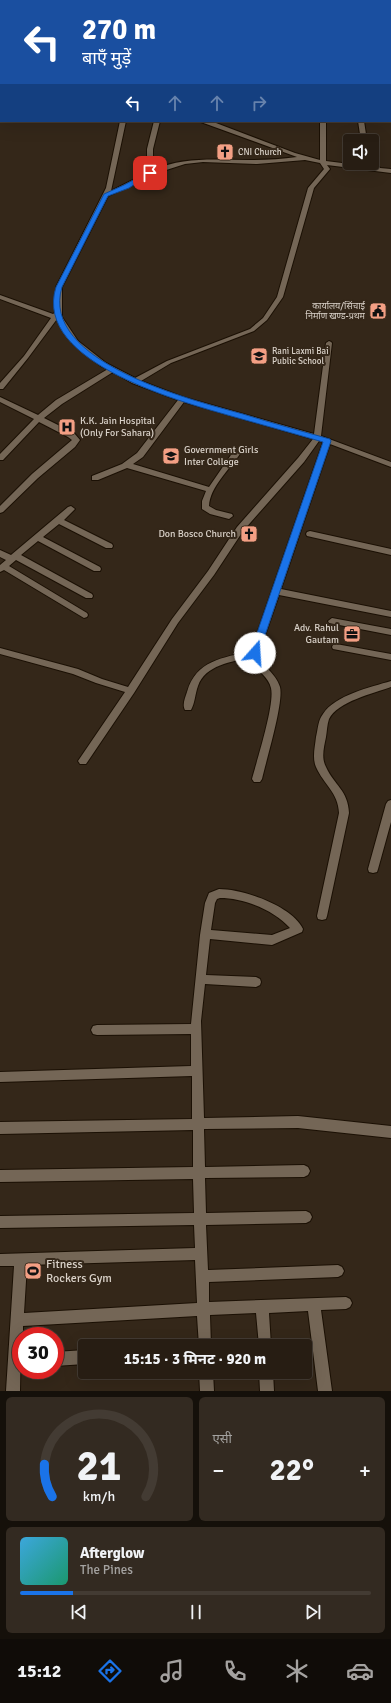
<!DOCTYPE html>
<html lang="hi">
<meta charset="utf-8">
<style>
body{margin:0;font-family:Signika,"Noto Sans Devanagari",sans-serif;background:#332a21;color:#f1f3f6;height:100vh;display:flex;flex-direction:column;font-size:15px;white-space:nowrap}
*{box-sizing:border-box;margin:0}
p{font-size:13px;color:#a4a2a0}
.icon{flex:none;width:22px;height:22px;fill:none;stroke:currentColor;stroke-width:2;stroke-linecap:round;stroke-linejoin:round}
.map{position:relative;height:1391px;overflow:hidden}
.panel{display:flex;flex-direction:column;gap:6px;padding:6px;background:#15100a;flex:1}
.panel>*{flex:none}
.hud{position:absolute;left:0px;top:0px;width:391px;height:122px;box-shadow:0 4px 16px #0002,0 0 0 1px #433b33;background:#1a4fa0;color:#fff;overflow:hidden}
.tools{position:absolute;left:343px;top:134px;display:grid;gap:8px}
.tools a{display:grid;place-items:center;width:36px;height:36px;border-radius:4px;background:#271d13;box-shadow:0 4px 16px #0002,0 0 0 1px #433b33;font-size:20px}
.speed{position:absolute;left:12px;top:1327px;display:flex;gap:8px;font-size:20px;font-weight:700;text-align:center}
.speed>*{display:grid;place-content:center;width:52px;height:52px;border-radius:50%;background:#271d13;box-shadow:0 4px 16px #0002,0 0 0 1px #433b33;line-height:1}
.speed .limit{border:6px solid #d22;background:#fff;color:#111}
.pin{position:absolute;display:grid;place-items:center;width:34px;height:34px;color:#fff;margin:-17px;border-radius:8px;box-shadow:0 2px 6px #0006}
.me{position:absolute;width:44px;margin:-22px;rotate:19deg;stroke-linejoin:round;filter:drop-shadow(0 0 3px #0008)}
.turn{display:flex;align-items:center;gap:14px;height:84px;padding:0 16px;font-size:18px}
.turn .icon{width:52px;height:52px;stroke-width:2.5}
.turn b{display:block;font-size:28px;line-height:34px}
.lanes{display:flex;align-items:center;height:38px;padding:0 16px;background:#0003;justify-content:center;gap:20px;direction:ltr}
.lanes .off{opacity:.35}
.big{font-size:30px;font-weight:700;line-height:1.1}
.panel .tile{flex:1;display:flex;flex-direction:column;justify-content:center;gap:6px;min-width:0;padding:0 14px;border-radius:6px;background:#332a21}
.panel .dial{align-items:center;gap:0}
.dial svg{height:104px;overflow:visible;fill:none;stroke:#433b33;stroke-width:7;stroke-linecap:round;text-anchor:middle}
.dial text{fill:#f1f3f6;stroke:none}
.song{display:flex;align-items:center;gap:12px}
.cover{width:48px;height:48px;border-radius:6px;background:linear-gradient(135deg,hsl(200 70% 55%),hsl(160 70% 35%))}
.played{height:4px;border-radius:2px;background:linear-gradient(90deg,#1a73e8 15%,#433b33 15%)}
.keys{display:flex;justify-content:space-around;direction:ltr}
.heat{display:flex;justify-content:space-between;align-items:center;font-size:22px;direction:ltr}
.panel .tiles{flex:1;display:grid;gap:6px;grid-template-columns:1fr 1fr}
.tile:last-child{grid-column:span 2}
.trip{position:absolute;left:78px;top:1339px;width:234px;height:40px;border-radius:4px;background:#271d13;box-shadow:0 4px 16px #0002,0 0 0 1px #433b33;font-weight:700;line-height:40px;text-align:center}
.tab-bar{display:flex;height:64px;justify-content:space-around;align-items:center;background:#100c08;color:#a4a2a0}
.tab-bar .icon{width:28px;height:28px}
.tab-bar .selected{color:#1a73e8}
.tab-bar b{font-size:18px;color:#f1f3f6}
.map>svg:first-child{display:block}
</style>
<div class="map">
<svg width="391" height="1391" viewBox="0 0 391 1391">
<rect width="100%" height="100%" fill="#342719"/>
<g fill="none" stroke-linecap="round" stroke-linejoin="round">
<!-- minor casing -->
<g stroke="#1b1004" stroke-width="2">
<path id="minor" d="M 89,0 L 96,0 L 96,1 L 89,1 Z
M 111,0 L 116,0 L 116,1 L 111,1 Z
M 246,0 L 250,0 L 250,1 L 246,1 Z
M 390,16 L 391,16 L 391,18 L 390,18 Z
M 390,26 L 391,26 L 391,28 L 390,28 Z
M 390,39 L 391,39 L 391,43 L 390,43 Z
M 0,75 L 1,75 L 1,79 L 0,79 Z
M 390,88 L 391,88 L 391,92 L 390,92 Z
M 0,93 L 1,93 L 1,97 L 0,97 Z
M 390,106 L 391,106 L 391,110 L 390,110 Z
M 120,121 L 126,121 L 111,191 L 147,173 L 147,149 L 154,121 L 160,121 L 153,149 L 153,170 C 185,156 217,160 251,160 C 266,160 282,159 297,157 L 198,121 L 207,121 L 216,123 L 295,153 L 320,160 L 320,121 L 326,121 L 326,161 L 374,167 L 371,163 L 372,157 L 374,158 L 380,168 L 391,169 L 391,173 L 327,165 L 330,169 L 314,188 L 283,297 L 267,320 L 254,331 L 171,363 L 141,381 L 183,397 L 314,434 L 326,343 L 329,341 L 331,342 L 332,343 L 321,436 L 391,462 L 391,467 L 330,444 L 281,589 L 391,611 L 391,617 L 279,595 L 259,653 C 261,666 276,673 280,687 C 284,702 266,761 262,779 L 260,782 L 254,782 L 252,779 C 257,760 275,704 271,688 C 268,675 253,669 251,657 C 232,662 205,665 198,686 C 195,694 195,703 191,710 L 185,710 C 182,705 185,698 187,692 C 196,660 223,658 251,651 L 323,442 L 319,441 L 304,462 L 243,531 L 214,575 L 178,623 L 134,693 L 86,764 L 80,764 L 78,761 L 125,692 L 96,683 L 73,674 L 0,654 L 0,648 L 78,669 L 102,679 L 128,687 L 172,619 L 208,571 L 237,527 L 298,458 L 313,439 L 184,402 L 143,457 L 133,464 L 209,487 L 233,452 L 239,452 L 240,454 C 229,470 210,487 209,506 L 216,510 L 232,514 L 233,516 L 229,519 L 210,514 L 202,509 L 202,501 L 206,491 L 127,468 L 98,480 L 92,480 L 92,476 L 122,464 L 137,453 L 178,400 L 132,383 L 113,372 L 62,404 L 44,418 L 74,433 L 80,440 L 75,447 L 38,478 L 3,512 L 0,513 L 0,506 L 32,474 L 72,440 L 68,437 L 39,422 L 3,460 L 0,460 L 0,454 L 34,419 L 0,402 L 0,397 L 38,415 L 56,400 L 108,369 L 101,366 L 73,344 L 57,319 L 28,358 L 3,389 L 0,389 L 0,383 L 24,356 L 51,318 L 0,299 L 0,295 L 53,314 L 56,312 L 56,287 L 106,188 ZM 305,160 L 320,163 L 324,169 L 308,188 L 277,297 L 263,318 L 250,329 L 167,361 L 135,378 L 106,363 L 78,341 L 62,317 L 62,287 L 108,196 L 160,172 L 185,164 L 203,162 L 257,164 Z
M 358,121 L 364,121 L 367,141 L 361,141 Z
M 71,506 L 75,509 L 64,520 L 112,544 L 113,546 L 112,548 L 106,548 L 59,524 L 43,537 L 100,567 L 101,569 L 100,571 L 94,571 L 38,541 L 21,555 L 92,594 L 93,596 L 92,598 L 86,598 L 16,560 L 9,566 L 87,613 L 88,615 L 87,617 L 84,618 L 4,570 L 0,572 L 0,565 L 6,560 L 0,557 L 0,550 L 11,555 L 68,507 Z
M 310,531 L 391,549 L 391,555 L 307,536 L 306,534 L 307,532 Z
M 332,618 L 391,629 L 391,635 L 329,623 L 328,621 Z
M 336,644 L 391,654 L 391,660 L 333,649 L 332,647 L 333,645 Z
M 391,681 L 391,687 C 374,693 337,702 329,719 C 327,725 327,731 326,737 C 324,747 321,758 326,767 C 334,785 348,790 349,813 L 327,916 L 326,919 L 322,920 L 318,919 L 317,916 L 339,813 C 338,792 324,785 316,767 C 312,758 315,747 316,737 C 318,729 318,720 323,714 C 335,695 371,687 391,681 Z
M 391,800 L 391,822 L 378,869 L 377,872 L 373,873 L 369,872 L 368,869 L 386,804 L 388,801 Z
M 219,889 C 243,889 292,906 303,929 L 302,932 L 272,945 L 210,939 L 206,975 L 256,977 L 260,979 L 261,982 L 260,985 L 256,987 L 205,984 L 201,1021 L 204,1118 L 298,1116 L 391,1126 L 391,1138 L 298,1128 L 204,1129 L 205,1167 L 304,1165 L 308,1167 L 310,1171 L 308,1175 L 304,1177 L 205,1178 L 206,1213 L 306,1211 L 310,1213 L 312,1217 L 310,1221 L 306,1223 L 206,1225 L 208,1270 L 338,1265 L 342,1267 L 344,1271 L 342,1275 L 338,1277 L 209,1282 L 209,1302 L 346,1297 L 350,1299 L 352,1303 L 350,1307 L 346,1309 L 321,1310 L 332,1391 L 318,1391 L 308,1311 L 269,1313 L 271,1346 L 259,1346 L 256,1313 L 210,1315 L 211,1346 L 199,1346 L 197,1316 L 23,1326 L 23,1336 L 21,1336 L 20,1391 L 6,1391 L 14,1266 L 0,1266 L 0,1254 L 195,1248 L 194,1225 L 0,1228 L 0,1216 L 194,1213 L 193,1179 L 0,1182 L 0,1170 L 193,1167 L 193,1130 L 0,1134 L 0,1122 L 192,1119 L 192,1076 L 0,1082 L 0,1072 L 191,1066 L 191,1034 L 97,1035 L 93,1034 L 91,1030 L 93,1026 L 97,1025 L 191,1024 L 200,935 L 205,903 L 209,893 ZM 220,898 C 244,898 274,910 290,928 L 272,935 L 211,930 L 215,903 L 217,899 ZM 195,1260 L 197,1303 L 24,1313 L 27,1265 Z
M 85,1350 L 85,1364 L 55,1366 L 55,1352 Z
M 199,1372 L 213,1372 L 214,1391 L 200,1391 Z
M 259,1372 L 273,1372 L 274,1391 L 260,1391 Z"/>
</g>
<!-- major casing -->
<g stroke="#1b1004" stroke-width="2">
<path id="major" d="M 9,0 L 17,0 L 18,1 L 10,1 Z"/>
</g>
<!-- minor -->
<use href="#minor" fill="#746656" fill-rule="evenodd"/>
<!-- major -->
<use href="#major" fill="#858625" fill-rule="evenodd"/>
</g>
<!-- route -->
<path fill="#1a73e8" stroke="#114b97" d="M 148,172 L 153,173 L 129,188 L 108,196 L 62,287 C 39,362 192,400 243,414 C 272,423 301,431 330,439 L 331,441 L 259,653 L 255,656 L 250,653 L 323,442 C 295,434 267,426 238,418 C 186,403 32,364 56,287 L 104,194 L 124,185 Z"/>
<!-- icons -->
<defs>
<g id="church-square" transform="scale(0.9)"><rect x="-9" y="-9" width="18" height="18" rx="4" fill="#f39f84" stroke="#342719"/><path d="M-1.2-6h2.4v3.5h3.3v2.4h-3.3V6h-2.4V-.1h-3.3v-2.4h3.3Z" fill="#111"/></g>
<g id="civic-square" transform="scale(0.9)"><rect x="-9" y="-9" width="18" height="18" rx="4" fill="#f39f84" stroke="#342719"/><path d="M-.6-6.5H3V-4.5H.6V-3L4-1V1h2V6H-6V1h2V-1L-.6-3ZM-1.2 2.5V6h2.4V2.5Z" fill="#111"/></g>
<g id="school-square" transform="scale(0.9)"><rect x="-9" y="-9" width="18" height="18" rx="4" fill="#f39f84" stroke="#342719"/><path d="M0-5L7-2L0 1L-7-2ZM-4 1L0 2.5L4 1V4Q0 6-4 4Z" fill="#111"/></g>
<g id="hospital-square" transform="scale(0.9)"><rect x="-9" y="-9" width="18" height="18" rx="4" fill="#f39f84" stroke="#342719"/><path d="M-5-5h3v3.5h4V-5h3V5h-3V1.5h-4V5h-3Z" fill="#111"/></g>
<g id="office-square" transform="scale(0.9)"><rect x="-9" y="-9" width="18" height="18" rx="4" fill="#f39f84" stroke="#342719"/><path d="M-6-3h4V-5.5h4V-3h4V5H-6ZM-1-4.5V-3h2v-1.5ZM-6 0V1H6V0Z" fill="#111"/></g>
<g id="stadium-square" transform="scale(0.9)"><rect x="-9" y="-9" width="18" height="18" rx="4" fill="#f39f84" stroke="#342719"/><path d="M0-5a6.5 5 0 1 0 0 10a6.5 5 0 1 0 0-10ZM-3.5-1.8h7v3.6h-7Z" fill="#111"/></g>
</defs>
<g fill-rule="evenodd">
<use href="#church-square" x="225" y="152"/>
<use href="#civic-square" x="378" y="311"/>
<use href="#school-square" x="259" y="356"/>
<use href="#hospital-square" x="67" y="427"/>
<use href="#school-square" x="171" y="456"/>
<use href="#church-square" x="249" y="534"/>
<use href="#office-square" x="352" y="634"/>
<use href="#stadium-square" x="33" y="1271"/>
</g>
<g text-anchor="middle" dominant-baseline="central" stroke-width="4" stroke-linejoin="round" paint-order="stroke">
<!-- far-poi labels -->
<g font-size="9" fill="#d9d1c8" stroke="#342719" text-anchor="start">
<text x="238" y="152">CNI Church</text>
<text x="365" y="306" text-anchor="end">कार्यालय/सिंचाई<tspan x="365" dy="10">निर्माण खण्ड-प्रथम</tspan></text>
<text x="272" y="351">Rani Laxmi Bai<tspan x="272" dy="10">Public School</tspan></text>
</g>
<!-- poi labels -->
<g font-size="10" fill="#d9d1c8" stroke="#342719" text-anchor="start">
<text x="80" y="421">K.K. Jain Hospital<tspan x="80" dy="12">(Only For Sahara)</tspan></text>
<text x="184" y="450">Government Girls<tspan x="184" dy="12">Inter College</tspan></text>
<text x="236" y="534" text-anchor="end">Don Bosco Church</text>
<text x="339" y="628" text-anchor="end">Adv. Rahul<tspan x="339" dy="12">Gautam</tspan></text>
</g>
<!-- near-poi labels -->
<g font-size="12" fill="#d9d1c8" stroke="#342719" text-anchor="start">
<text x="46" y="1264">Fitness<tspan x="46" dy="14">Rockers Gym</tspan></text>
</g>
</g>
</svg>
<div class="tools">
<a><svg class="icon" aria-label="sound" viewBox="0 0 24 24"><path d="M4 9h4l5-4v14l-5-4H4zM17 9q2 3 0 6"/></svg></a>
</div>
<div class="speed"><div class="limit">30</div></div>
<div class="pin" style="left:150px;top:173px;background:#d93025"><svg class="icon" aria-label="arrive" viewBox="0 0 24 24"><path d="M6 21V4h12l-3 4 3 4H6"/></svg></div>
<svg class="me" style="left:255px;top:653px" viewBox="-20 -20 40 40"><circle r="19" fill="#fff"/><path d="M0-13L10 11 0 6-10 11z" fill="#1a73e8"/></svg>
<div class="trip">15:15 · 3 मिनट · 920 m</div>
<div class="hud">
<div class="turn"><svg class="icon" aria-label="left" viewBox="0 0 24 24"><path d="M17 20v-9H6M10 6l-5 5 5 5"/></svg><div><b>270 m</b>बाएँ मुड़ें</div></div>
<div class="lanes"><svg class="icon" aria-label="left" viewBox="0 0 24 24"><path d="M17 20v-9H6M10 6l-5 5 5 5"/></svg><svg class="icon off" aria-label="ahead" viewBox="0 0 24 24"><path d="M12 20V5M6 11l6-6 6 6"/></svg><svg class="icon off" aria-label="ahead" viewBox="0 0 24 24"><path d="M12 20V5M6 11l6-6 6 6"/></svg><svg class="icon off" aria-label="right" viewBox="0 0 24 24"><path d="M7 20v-9h11M14 6l5 5-5 5"/></svg></div>
</div>
</div>
<section class="panel">
<div class="tiles">
<div class="tile dial"><svg viewBox="0 0 100 80">
<path d="M14 69A42 42 0 1 1 86 69"/>
<path d="M14 69A42 42 0 0 1 8 44" stroke="#1a73e8"/>
<text x="50" y="56" font-size="32" font-weight="700">21</text>
<text x="50" y="72" font-size="11">km/h</text>
</svg></div>
<div class="tile"><p>एसी</p>
<div class="heat"><a>−</a><b class="big">22°</b><a>+</a></div>
</div>
<div class="tile">
<div class="song"><i class="cover"></i><div><b>Afterglow</b><p>The Pines</p></div></div>
<div class="played"></div>
<div class="keys"><svg class="icon" aria-label="previous" viewBox="0 0 24 24"><path d="M18 5L8 12l10 7zM5 5v14"/></svg><svg class="icon" aria-label="pause" viewBox="0 0 24 24"><path d="M8 5v14M16 5v14"/></svg><svg class="icon" aria-label="next" viewBox="0 0 24 24"><path d="M6 5l10 7-10 7zM19 5v14"/></svg></div>
</div>
</div>
</section>
<nav class="tab-bar">
<b>15:12</b>
<svg class="icon selected" aria-label="directions" viewBox="0 0 24 24"><path d="M12 3l9 9-9 9-9-9zM9 14v-3h6M13 9l2 2-2 2"/></svg>
<svg class="icon" aria-label="music" viewBox="0 0 24 24"><path d="M9 18V5l10-2v13"/><circle cx="6" cy="18" r="3"/><circle cx="16" cy="16" r="3"/></svg>
<svg class="icon" aria-label="phone" viewBox="0 0 24 24"><path d="M5 4h4l2 5-3 2q2 4 5 5l2-3 5 2v4C11 20 4 13 5 4z"/></svg>
<svg class="icon" aria-label="climate" viewBox="0 0 24 24"><path d="M12 3v18M4 7l16 10M4 17L20 7"/></svg>
<svg class="icon" aria-label="car" viewBox="0 0 24 24"><path d="M5 17H2v-5l4-1 3-4h7l3 4 3 1v5h-3M9 17h6M6 11h13"/><circle cx="7" cy="17" r="2"/><circle cx="17" cy="17" r="2"/></svg>
</nav>
